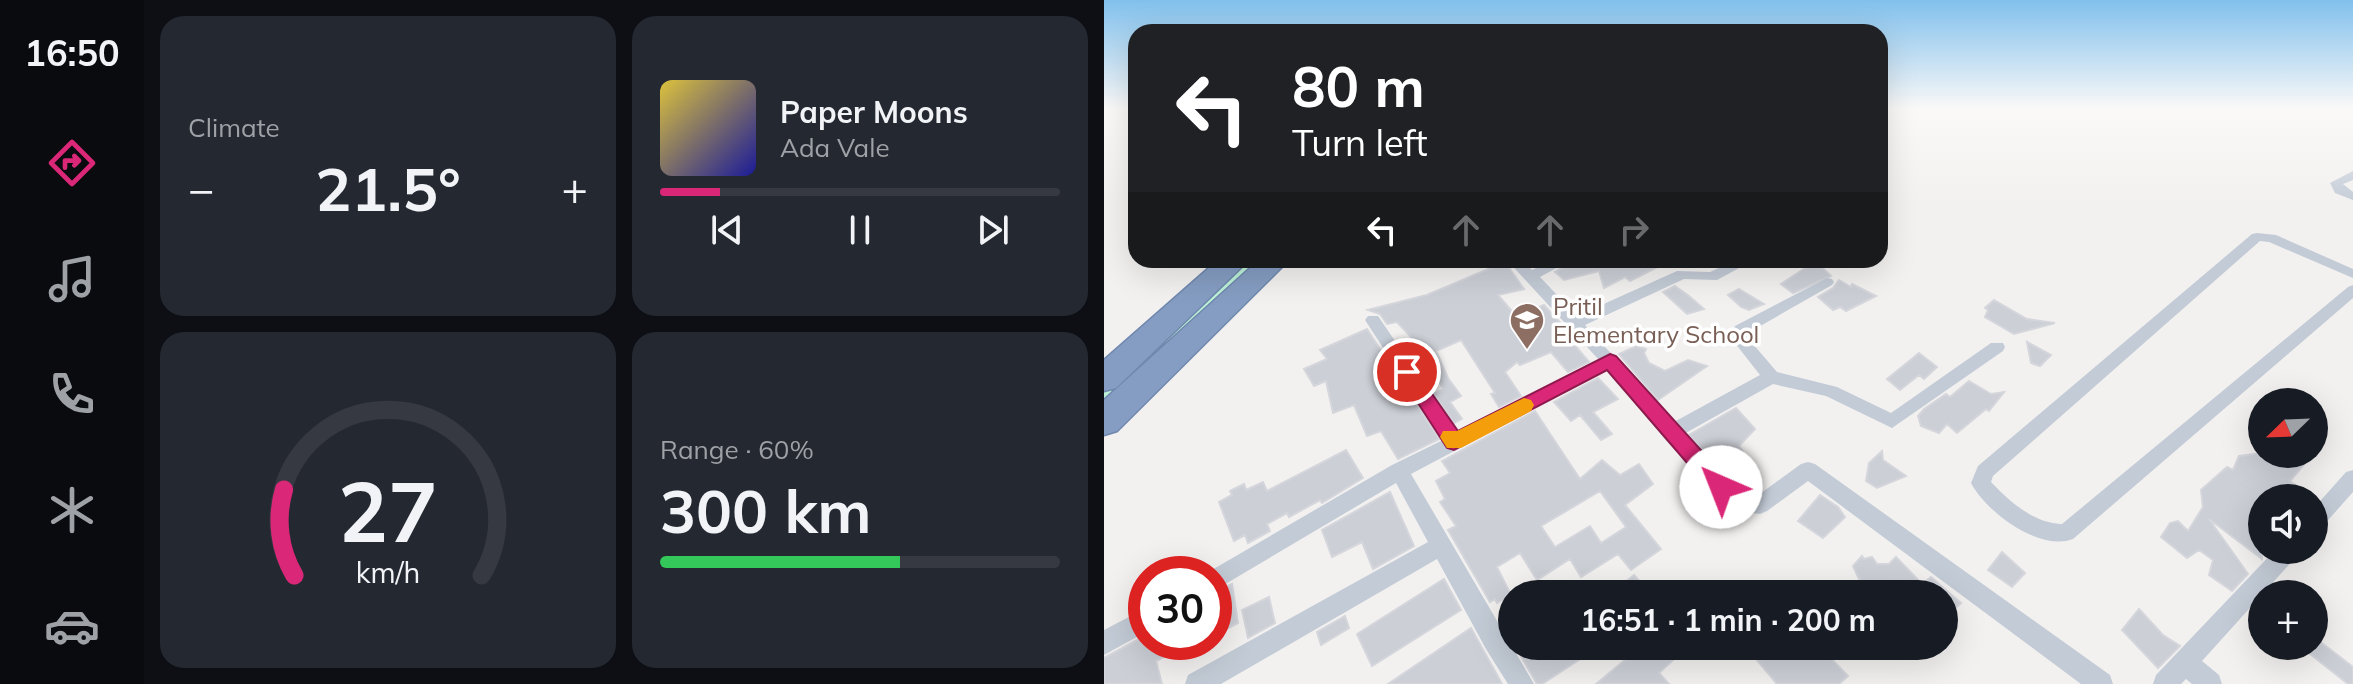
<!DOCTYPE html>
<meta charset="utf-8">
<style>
body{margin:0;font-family:Mulish,sans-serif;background:#242831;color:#f1f3f6;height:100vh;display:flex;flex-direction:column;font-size:30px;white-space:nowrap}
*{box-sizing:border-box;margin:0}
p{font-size:26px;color:#9ea1a6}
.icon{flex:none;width:44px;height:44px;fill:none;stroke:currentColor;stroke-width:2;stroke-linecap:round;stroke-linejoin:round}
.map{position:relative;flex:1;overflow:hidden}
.side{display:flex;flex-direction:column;gap:16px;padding:16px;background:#0d0f14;width:960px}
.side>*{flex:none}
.banner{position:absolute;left:24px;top:24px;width:760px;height:244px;border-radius:24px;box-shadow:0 8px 32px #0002;background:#202124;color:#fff;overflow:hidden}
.needle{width:52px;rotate:247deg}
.buttons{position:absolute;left:1144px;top:388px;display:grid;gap:16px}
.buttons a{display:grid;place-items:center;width:80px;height:80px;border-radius:50%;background:#171b24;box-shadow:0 8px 32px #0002;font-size:40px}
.speed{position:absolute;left:24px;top:556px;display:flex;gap:16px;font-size:40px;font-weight:700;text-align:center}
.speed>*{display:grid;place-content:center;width:104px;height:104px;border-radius:50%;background:#171b24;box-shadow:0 8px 32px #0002;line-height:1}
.speed .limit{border:12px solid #d22;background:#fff;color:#111}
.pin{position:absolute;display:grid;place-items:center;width:68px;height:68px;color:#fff;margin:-34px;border:4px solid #fff;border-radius:50%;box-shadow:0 2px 8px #0007}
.me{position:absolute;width:88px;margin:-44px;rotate:316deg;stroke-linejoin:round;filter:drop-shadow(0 0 6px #0008)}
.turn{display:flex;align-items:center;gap:28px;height:168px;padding:0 32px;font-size:36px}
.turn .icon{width:104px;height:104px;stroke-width:2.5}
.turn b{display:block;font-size:56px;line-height:68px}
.lanes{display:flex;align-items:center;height:76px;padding:0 32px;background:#0003;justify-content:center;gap:40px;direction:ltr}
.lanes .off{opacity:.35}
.big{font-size:60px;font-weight:700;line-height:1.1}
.side .card{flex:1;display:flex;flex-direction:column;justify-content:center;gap:12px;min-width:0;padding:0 28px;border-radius:24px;background:#242831}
.side .dial{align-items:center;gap:0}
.dial svg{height:208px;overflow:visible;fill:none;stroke:#363941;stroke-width:7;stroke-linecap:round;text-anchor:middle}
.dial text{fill:#f1f3f6;stroke:none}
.song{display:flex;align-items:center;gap:24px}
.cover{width:96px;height:96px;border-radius:12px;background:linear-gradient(135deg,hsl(50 70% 55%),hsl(240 70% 35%))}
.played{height:8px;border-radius:4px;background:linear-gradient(90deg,#db2777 15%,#363941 15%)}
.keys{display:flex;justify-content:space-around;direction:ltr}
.heat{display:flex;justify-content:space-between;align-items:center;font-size:44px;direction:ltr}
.charge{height:12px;border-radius:6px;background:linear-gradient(90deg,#34c759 60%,#363941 0)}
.side .tiles{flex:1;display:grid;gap:16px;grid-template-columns:repeat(2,1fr)}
.trip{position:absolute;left:394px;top:580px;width:460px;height:80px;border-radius:40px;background:#171b24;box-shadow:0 8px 32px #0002;font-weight:700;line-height:80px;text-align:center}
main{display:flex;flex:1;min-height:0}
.tab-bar{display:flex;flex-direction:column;width:144px;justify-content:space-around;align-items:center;background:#090b0e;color:#9ea1a6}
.tab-bar .icon{width:56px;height:56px}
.tab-bar .active{color:#db2777}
.tab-bar b{font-size:36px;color:#f1f3f6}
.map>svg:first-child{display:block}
</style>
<main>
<nav class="tab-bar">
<b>16:50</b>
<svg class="icon active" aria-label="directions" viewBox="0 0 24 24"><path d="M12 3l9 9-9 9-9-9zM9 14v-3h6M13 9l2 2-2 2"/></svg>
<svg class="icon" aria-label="music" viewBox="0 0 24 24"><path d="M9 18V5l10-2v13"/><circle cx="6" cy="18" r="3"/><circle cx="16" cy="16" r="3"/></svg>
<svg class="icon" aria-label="phone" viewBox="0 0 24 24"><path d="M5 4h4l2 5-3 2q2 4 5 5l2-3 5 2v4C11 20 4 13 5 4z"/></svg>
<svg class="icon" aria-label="climate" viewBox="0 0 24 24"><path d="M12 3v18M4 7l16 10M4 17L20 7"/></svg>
<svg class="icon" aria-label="car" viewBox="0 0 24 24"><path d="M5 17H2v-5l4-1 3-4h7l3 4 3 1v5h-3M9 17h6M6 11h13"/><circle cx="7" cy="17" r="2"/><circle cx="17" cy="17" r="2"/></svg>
</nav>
<section class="side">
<div class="tiles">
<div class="card"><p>Climate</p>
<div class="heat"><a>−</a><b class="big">21.5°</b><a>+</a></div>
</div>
<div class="card">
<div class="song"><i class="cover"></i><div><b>Paper Moons</b><p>Ada Vale</p></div></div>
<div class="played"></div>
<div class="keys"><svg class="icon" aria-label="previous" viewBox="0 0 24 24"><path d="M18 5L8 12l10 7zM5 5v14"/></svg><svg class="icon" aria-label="pause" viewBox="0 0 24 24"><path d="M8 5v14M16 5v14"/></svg><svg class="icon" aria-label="next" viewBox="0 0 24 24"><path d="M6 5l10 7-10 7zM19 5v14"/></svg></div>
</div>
<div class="card dial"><svg viewBox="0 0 100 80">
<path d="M14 69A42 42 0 1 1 86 69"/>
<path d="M14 69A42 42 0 0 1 10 36" stroke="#db2777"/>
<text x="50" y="56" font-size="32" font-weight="700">27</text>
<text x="50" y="72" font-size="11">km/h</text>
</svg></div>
<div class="card"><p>Range · 60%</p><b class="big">300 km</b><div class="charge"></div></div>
</div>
</section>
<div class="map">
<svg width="1249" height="684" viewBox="0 0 1249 684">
<rect width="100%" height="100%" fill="#f3f1f0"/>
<!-- green -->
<path fill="#bdf2d7" d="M 140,260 L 155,260 L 0,403 L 0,387 Z"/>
<!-- building -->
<path fill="#cccfd6" stroke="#d4d6dc" stroke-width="2" fill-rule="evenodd" d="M 471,260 L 567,260 L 526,281 L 521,277 L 500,288 L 495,271 L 460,280 L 451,272 Z
M 690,260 L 710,260 L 727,276 L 689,293 L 677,284 L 701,268 Z
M 401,262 L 420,289 L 394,295 L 412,316 L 440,305 L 472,340 L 468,342 L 485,362 L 464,372 L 447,352 L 416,365 L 413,362 L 401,372 L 417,396 L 395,407 L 387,394 L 391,393 L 357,340 L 332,351 L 344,378 L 357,396 L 346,402 L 358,419 L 350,423 L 330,394 L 339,389 L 318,349 L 293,322 L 283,324 L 276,314 L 264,310 L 323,295 Z
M 735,280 L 747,287 L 748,284 L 772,296 L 742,311 L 736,307 L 729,310 L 714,297 L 729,288 Z
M 571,286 L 585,296 L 600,309 L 583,314 L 559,292 Z
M 635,289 L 660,304 L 645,310 L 637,307 L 624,295 Z
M 890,300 L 923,319 L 951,323 L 910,334 L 881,317 L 884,310 L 881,308 Z
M 263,329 L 335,439 L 294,459 L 277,431 L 263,436 L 250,405 L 229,413 L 222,381 L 210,386 L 200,369 L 223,359 L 216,350 Z
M 923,342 L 947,355 L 936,366 L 927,363 Z
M 532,346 L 542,349 L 540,353 L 545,363 L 561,371 L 584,360 L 603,366 L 554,400 L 515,354 Z
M 815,353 L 833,367 L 820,379 L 815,375 L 796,390 L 783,379 Z
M 494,378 L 514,399 L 489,412 L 508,434 L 497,440 L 476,415 L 467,421 L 450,402 Z
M 865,381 L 887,394 L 900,392 L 885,411 L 882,409 L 853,433 L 843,424 L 835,433 L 817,426 L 814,416 L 820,409 L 842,394 L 846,397 Z
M 632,408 L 651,429 L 635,446 L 649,466 L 647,468 L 626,453 L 610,462 L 585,435 Z
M 431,411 L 476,479 L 498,460 L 516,475 L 535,464 L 549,484 L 521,505 L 557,549 L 527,570 L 514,554 L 477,577 L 466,559 L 433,580 L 416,553 L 393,567 L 407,595 L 393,603 L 391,599 L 386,602 L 344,530 L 352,526 L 336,502 L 341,499 L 332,481 L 346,473 L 338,461 ZM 496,491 L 522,527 L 497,543 L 486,526 L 451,547 L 437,526 Z
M 242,450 L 259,478 L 218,503 L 216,500 L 185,517 L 183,513 L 163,524 L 166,531 L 144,543 L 141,535 L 130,541 L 115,502 L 128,495 L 126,491 L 140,484 L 142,490 L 159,482 L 163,491 Z
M 778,451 L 779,460 L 802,476 L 773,488 L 762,481 L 765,463 Z
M 1158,453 L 1209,454 L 1186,481 L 1208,498 L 1158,498 L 1158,559 L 1105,519 L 1144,574 L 1128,591 L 1105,575 L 1109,560 L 1095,550 L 1083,558 L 1057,537 L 1066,523 L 1074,521 L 1084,531 L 1099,507 L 1097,490 L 1123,467 L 1129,470 L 1135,456 Z
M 286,492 L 310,546 L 269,569 L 258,542 L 228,557 L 218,530 Z
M 716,495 L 734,507 L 741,517 L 719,538 L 694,521 Z
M 898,552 L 921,573 L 908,587 L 884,570 Z
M 758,556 L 760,559 L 768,557 L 773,564 L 785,564 L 792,557 L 818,584 L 827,577 L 857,603 L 840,619 L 840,594 L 778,594 L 755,579 L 749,566 Z
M 530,575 L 547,594 L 506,594 Z
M 340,579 L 357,610 L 268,666 L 253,634 Z
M 128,584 L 134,623 L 117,632 L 117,627 L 110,631 L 110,592 Z
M 165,597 L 171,623 L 144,638 L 138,610 Z
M 1035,609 L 1059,635 L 1076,646 L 1054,668 L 1018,630 Z
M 241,616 L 245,628 L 217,645 L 213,632 Z
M 367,628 L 398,684 L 284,684 Z
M 42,635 L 42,642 L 88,642 L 52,661 L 58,684 L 0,684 L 0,658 Z
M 1210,637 L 1249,667 L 1249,684 L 1244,684 L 1196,646 L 1210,646 Z
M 411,646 L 496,646 L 438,684 L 433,684 Z
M 538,646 L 584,646 L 555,673 L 565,684 L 492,684 Z
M 660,646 L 692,646 L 700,657 L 715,646 L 744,676 L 735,684 L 673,684 L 652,659 Z"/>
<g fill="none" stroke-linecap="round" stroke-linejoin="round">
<!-- motorway casing -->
<g stroke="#7088ae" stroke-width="3">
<path id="motorway" d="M 114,260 L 145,260 L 12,388 L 0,391 L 0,360 Z
M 155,260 L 185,260 L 13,431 L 0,435 L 0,400 Z"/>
</g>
<!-- minor -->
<path fill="#c3cbd6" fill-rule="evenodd" d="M 1249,171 L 1249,180 L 1239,184 L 1249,192 L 1249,200 L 1231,193 L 1226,183 Z
M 1153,233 L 1172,235 L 1249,269 L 1249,278 L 1165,242 L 1156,241 L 889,476 L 887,482 L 890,485 C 907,503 932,524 958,524 L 1244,287 L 1249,285 L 1249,298 L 969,539 C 936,552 882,512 867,483 L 874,466 L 1148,234 Z
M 403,260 L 418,260 L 428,270 L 449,260 L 467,260 L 436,277 L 473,316 L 573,271 L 606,272 L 632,260 L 650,260 L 613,280 L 580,279 L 481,325 L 570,422 L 656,375 L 627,338 L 631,326 L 723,278 L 728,279 L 730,282 L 728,285 L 644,333 L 643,337 L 673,372 L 733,387 L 787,413 L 887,343 L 899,343 L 901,347 L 899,351 L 788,428 L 722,396 L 669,384 L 580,434 L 638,496 L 653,496 L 697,464 L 704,462 L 711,464 L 1006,675 L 1009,684 L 977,684 L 704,481 L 663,511 L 656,514 L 626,510 L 560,438 L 503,370 L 307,474 L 430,684 L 404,684 L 382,649 L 333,559 L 117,684 L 81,684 L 84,675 L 324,542 L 292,483 L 118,586 L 110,589 L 110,574 L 101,574 L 288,465 L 339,440 L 261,320 L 264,316 L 274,316 L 353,432 L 495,360 Z
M 1249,470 L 1249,492 L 1217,528 L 1210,531 L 1210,508 L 1242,472 Z
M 1171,550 L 1196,550 L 1192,557 L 1098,661 L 1115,675 L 1118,684 L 1088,684 L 1082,679 L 1077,684 L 1049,684 L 1052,675 Z
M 42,608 L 42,632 L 0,655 L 0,630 Z"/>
<!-- motorway -->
<use href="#motorway" fill="#859dc2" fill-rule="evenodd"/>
</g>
<!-- sky -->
<linearGradient id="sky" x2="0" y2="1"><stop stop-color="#81c0ec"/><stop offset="0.53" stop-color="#faf9f8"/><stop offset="1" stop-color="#faf9f8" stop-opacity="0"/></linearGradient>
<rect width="1249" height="205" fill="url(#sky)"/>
<!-- route -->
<path fill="#db2777" stroke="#8e194d" stroke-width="2" d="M 506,354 L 512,356 L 624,480 L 628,487 L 624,493 L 609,493 L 503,370 L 350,450 L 343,448 L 294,372 L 303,366 L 310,368 L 354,431 Z"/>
<!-- slow -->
<path fill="#f59e0b" d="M 420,398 L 427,400 L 430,405 L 427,411 L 357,448 L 343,448 L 336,437 L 339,431 L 353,431 Z"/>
<!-- icons -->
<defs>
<g id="school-pin" transform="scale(1.8)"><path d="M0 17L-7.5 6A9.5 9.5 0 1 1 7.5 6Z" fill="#8d6e63" stroke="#fff"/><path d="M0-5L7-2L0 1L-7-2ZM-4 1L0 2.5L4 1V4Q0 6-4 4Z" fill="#fff"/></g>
</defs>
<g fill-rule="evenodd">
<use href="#school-pin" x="423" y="320"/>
</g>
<g text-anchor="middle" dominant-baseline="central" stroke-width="7" stroke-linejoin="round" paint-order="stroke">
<!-- education labels -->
<g font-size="24" fill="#785e54" stroke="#fff" text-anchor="start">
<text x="449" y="306">Pritil<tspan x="449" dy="28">Elementary School</tspan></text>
</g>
</g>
</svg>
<div class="buttons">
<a><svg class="needle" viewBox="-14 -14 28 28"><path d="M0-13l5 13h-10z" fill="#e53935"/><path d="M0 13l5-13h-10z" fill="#9ea1a6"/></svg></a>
<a><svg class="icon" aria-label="sound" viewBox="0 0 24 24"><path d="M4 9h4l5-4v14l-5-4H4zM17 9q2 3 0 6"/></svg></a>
<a>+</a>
</div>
<div class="speed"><div class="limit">30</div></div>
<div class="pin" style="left:303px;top:372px;background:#d93025"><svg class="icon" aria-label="arrive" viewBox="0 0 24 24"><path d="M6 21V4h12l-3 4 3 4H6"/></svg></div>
<svg class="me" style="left:617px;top:487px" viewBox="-20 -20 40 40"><circle r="19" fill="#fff"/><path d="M0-13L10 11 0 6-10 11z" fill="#db2777"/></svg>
<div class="trip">16:51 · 1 min · 200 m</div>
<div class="banner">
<div class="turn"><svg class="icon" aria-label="left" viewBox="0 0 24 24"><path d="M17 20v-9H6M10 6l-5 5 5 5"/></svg><div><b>80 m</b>Turn left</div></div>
<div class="lanes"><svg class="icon" aria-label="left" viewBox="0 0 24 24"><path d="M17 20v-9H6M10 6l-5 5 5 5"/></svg><svg class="icon off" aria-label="ahead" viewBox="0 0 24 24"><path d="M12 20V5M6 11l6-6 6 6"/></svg><svg class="icon off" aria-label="ahead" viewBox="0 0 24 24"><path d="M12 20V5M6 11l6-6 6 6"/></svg><svg class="icon off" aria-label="right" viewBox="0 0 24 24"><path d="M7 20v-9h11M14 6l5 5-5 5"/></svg></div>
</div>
</div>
</main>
